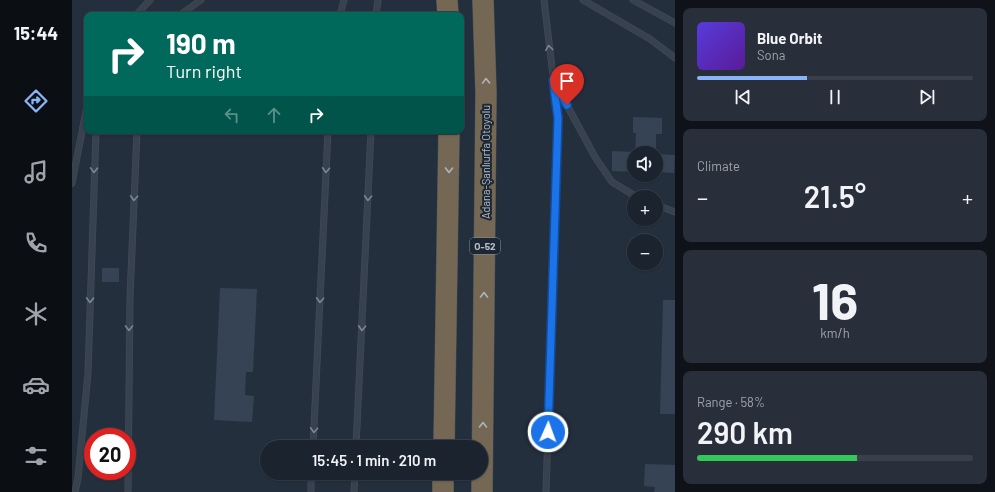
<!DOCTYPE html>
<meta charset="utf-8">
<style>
body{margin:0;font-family:Barlow,sans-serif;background:#282f3a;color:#f1f3f6;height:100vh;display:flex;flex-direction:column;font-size:15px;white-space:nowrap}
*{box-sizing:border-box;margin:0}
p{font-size:13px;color:#a0a4aa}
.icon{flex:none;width:22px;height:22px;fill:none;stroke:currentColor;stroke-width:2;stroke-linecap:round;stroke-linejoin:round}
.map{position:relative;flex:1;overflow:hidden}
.details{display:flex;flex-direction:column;gap:8px;padding:8px;background:#0f1319;width:320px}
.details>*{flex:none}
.guide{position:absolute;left:12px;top:12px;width:380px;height:122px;border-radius:8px;box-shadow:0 1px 3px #0004,0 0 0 1px #39404a;background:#00695c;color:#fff;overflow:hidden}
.tools{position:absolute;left:555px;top:146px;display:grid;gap:8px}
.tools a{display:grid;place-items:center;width:36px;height:36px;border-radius:50%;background:#1b232e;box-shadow:0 1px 3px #0004,0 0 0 1px #39404a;font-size:20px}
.speed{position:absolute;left:12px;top:428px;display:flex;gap:8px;font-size:20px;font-weight:700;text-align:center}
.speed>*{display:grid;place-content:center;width:52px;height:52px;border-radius:50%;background:#1b232e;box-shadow:0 1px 3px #0004,0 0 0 1px #39404a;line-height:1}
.speed .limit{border:6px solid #d22;background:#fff;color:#111}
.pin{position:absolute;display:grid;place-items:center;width:34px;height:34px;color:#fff;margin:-41px -17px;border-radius:50% 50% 50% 0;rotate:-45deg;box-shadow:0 0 4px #0007}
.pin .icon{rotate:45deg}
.me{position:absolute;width:44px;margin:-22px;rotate:2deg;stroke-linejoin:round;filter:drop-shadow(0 0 3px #0008)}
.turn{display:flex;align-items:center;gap:14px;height:84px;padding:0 16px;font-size:18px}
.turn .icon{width:52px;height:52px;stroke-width:2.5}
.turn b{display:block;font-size:28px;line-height:34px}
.lanes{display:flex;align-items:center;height:38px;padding:0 16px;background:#0003;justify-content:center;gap:20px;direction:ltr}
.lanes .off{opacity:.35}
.big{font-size:30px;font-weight:600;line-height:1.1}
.details .widget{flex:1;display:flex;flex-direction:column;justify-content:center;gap:6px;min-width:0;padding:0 14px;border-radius:8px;background:#282f3a}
.details .dial{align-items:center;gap:0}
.dial b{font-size:52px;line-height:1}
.song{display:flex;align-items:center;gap:12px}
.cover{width:48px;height:48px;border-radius:6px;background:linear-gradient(135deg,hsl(250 70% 55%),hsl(270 70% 35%))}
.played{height:4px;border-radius:2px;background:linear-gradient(90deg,#8ab4f8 40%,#39404a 40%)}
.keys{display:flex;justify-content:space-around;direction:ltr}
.heat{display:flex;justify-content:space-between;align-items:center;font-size:22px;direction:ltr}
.charge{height:6px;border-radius:3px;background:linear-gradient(90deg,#34c759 58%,#39404a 0)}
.trip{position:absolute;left:188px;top:440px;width:228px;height:40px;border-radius:20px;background:#1b232e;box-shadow:0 1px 3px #0004,0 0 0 1px #39404a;font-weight:600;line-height:40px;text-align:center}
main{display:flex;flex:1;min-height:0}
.menu{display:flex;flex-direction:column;width:72px;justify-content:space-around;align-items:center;background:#0b0e12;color:#a0a4aa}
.menu .icon{width:28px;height:28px}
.menu .active{color:#8ab4f8}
.menu b{font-size:18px;color:#f1f3f6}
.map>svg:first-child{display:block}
</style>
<main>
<nav class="menu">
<b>15:44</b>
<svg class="icon active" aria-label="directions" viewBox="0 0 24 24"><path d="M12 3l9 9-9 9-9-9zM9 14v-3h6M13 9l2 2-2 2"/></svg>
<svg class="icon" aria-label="music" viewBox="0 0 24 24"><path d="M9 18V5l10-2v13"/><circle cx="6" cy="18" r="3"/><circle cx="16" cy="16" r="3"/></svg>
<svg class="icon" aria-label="phone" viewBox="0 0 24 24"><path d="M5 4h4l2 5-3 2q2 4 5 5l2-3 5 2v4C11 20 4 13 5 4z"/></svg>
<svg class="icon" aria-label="climate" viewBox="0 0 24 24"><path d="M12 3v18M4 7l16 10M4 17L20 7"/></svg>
<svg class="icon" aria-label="car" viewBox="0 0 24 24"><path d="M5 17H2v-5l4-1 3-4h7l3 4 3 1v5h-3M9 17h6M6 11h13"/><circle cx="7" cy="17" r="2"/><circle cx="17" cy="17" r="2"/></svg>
<svg class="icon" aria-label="filters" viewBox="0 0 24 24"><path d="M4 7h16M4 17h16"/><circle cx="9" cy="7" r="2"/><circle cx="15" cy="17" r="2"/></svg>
</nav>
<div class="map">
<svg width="603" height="492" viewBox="0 0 603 492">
<rect width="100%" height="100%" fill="#242f3e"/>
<!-- building -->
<path fill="#364354" d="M 561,117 L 590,118 L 590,134 L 584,134 L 584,153 L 563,153 L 564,133 L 561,133 Z
M 540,151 L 562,152 L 562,172 L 540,171 Z
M 584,154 L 603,155 L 602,173 L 584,172 Z
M 30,268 L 47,268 L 47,282 L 30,282 Z
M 148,288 L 185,289 L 181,372 L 174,372 L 173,395 L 182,396 L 180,422 L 142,420 Z
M 591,300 L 603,300 L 603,414 L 588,414 Z
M 573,464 L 603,465 L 603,492 L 582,492 L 583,487 L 572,486 Z"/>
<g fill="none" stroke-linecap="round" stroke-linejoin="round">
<!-- lane casing -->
<g stroke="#414a57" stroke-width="7">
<path id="lane" d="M 472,0 L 486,118 L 474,492
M 511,0 L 578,39 L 603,58
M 561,0 L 603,23
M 64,15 L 78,0
M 108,15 L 129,0
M 268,15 L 272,0
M 304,15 L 306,0
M 483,83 L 523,157 L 540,182 L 565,197
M 0,183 L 15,106
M 584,205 L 603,212
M 241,447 L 256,131
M 284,447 L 299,131
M 3,492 L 6,478 L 16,373 L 24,131
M 56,492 L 58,298 L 65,131
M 239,492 L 239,473
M 282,492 L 283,473"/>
</g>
<!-- highway casing -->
<g stroke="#434c59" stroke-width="22">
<path id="highway" d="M 375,0 L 376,15
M 372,447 L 377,131
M 371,492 L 371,473
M 410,492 L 414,93 L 411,0"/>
</g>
<!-- lane -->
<use href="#lane" stroke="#38414e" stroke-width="5.5"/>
<!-- highway -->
<use href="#highway" stroke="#746855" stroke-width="21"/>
</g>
<!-- one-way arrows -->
<defs><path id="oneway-chevron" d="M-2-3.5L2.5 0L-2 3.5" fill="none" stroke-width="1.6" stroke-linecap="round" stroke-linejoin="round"/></defs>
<g stroke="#7c8592">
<use href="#oneway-chevron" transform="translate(477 48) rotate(-97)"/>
<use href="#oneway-chevron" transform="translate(22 170) rotate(92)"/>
<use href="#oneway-chevron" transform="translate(254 170) rotate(93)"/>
<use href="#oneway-chevron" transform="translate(62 198) rotate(93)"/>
<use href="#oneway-chevron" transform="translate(296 198) rotate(93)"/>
<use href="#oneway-chevron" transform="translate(18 300) rotate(92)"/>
<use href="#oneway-chevron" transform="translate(248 300) rotate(93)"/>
<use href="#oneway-chevron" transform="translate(57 328) rotate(90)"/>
<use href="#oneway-chevron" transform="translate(290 328) rotate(93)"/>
<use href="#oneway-chevron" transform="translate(242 430) rotate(93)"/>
</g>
<g stroke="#aeb4bd">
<use href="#oneway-chevron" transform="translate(414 81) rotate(-92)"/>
<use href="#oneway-chevron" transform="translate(377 170) rotate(91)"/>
<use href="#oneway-chevron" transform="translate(412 295) rotate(-90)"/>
<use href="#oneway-chevron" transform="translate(411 425) rotate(-90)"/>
</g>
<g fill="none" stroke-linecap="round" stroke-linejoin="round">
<!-- route casing -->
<g stroke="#114b97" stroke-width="10">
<path id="route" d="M 476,432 L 486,118 L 481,80 L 495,105"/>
</g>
<!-- route -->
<use href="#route" stroke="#1a73e8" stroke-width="7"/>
</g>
<g text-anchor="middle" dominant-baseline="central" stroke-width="4" stroke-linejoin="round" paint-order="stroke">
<!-- shield labels -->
<rect fill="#1d2633" stroke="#878f9c" stroke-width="1" x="398" y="238" width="30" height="16" rx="3"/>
<g font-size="10" font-weight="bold" fill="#b4bcc9">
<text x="413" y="246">O-52</text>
</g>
<!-- street labels -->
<g font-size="11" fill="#b4bcc9" stroke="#1d2633">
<text transform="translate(413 162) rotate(-90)">Adana-Şanlıurfa Otoyolu</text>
</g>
</g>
</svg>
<div class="tools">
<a><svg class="icon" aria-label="sound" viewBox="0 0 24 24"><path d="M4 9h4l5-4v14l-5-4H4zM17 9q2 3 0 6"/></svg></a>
<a>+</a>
<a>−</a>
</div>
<div class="speed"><div class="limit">20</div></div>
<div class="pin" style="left:495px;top:105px;background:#d93025"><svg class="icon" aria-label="arrive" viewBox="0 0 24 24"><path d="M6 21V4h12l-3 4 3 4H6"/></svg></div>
<svg class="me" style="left:476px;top:432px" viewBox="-20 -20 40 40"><circle r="17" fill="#1a73e8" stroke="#fff" stroke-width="3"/><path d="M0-11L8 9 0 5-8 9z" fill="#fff"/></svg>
<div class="trip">15:45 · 1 min · 210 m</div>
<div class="guide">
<div class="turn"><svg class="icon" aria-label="right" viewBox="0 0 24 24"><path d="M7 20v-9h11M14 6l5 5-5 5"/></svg><div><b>190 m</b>Turn right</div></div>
<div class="lanes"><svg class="icon off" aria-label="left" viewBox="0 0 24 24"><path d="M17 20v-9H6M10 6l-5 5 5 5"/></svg><svg class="icon off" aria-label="ahead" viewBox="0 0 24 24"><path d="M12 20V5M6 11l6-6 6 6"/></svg><svg class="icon" aria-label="right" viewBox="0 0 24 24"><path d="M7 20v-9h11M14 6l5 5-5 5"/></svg></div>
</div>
</div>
<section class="details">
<div class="widget">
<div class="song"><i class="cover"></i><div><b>Blue Orbit</b><p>Sona</p></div></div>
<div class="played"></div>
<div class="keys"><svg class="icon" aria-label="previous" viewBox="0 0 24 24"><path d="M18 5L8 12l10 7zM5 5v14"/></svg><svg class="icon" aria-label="pause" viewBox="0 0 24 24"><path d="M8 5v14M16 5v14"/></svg><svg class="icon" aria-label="next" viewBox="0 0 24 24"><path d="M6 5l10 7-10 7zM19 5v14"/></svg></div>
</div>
<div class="widget"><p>Climate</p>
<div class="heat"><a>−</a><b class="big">21.5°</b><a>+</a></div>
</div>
<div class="widget dial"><b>16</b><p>km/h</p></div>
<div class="widget"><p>Range · 58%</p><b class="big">290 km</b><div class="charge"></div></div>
</section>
</main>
